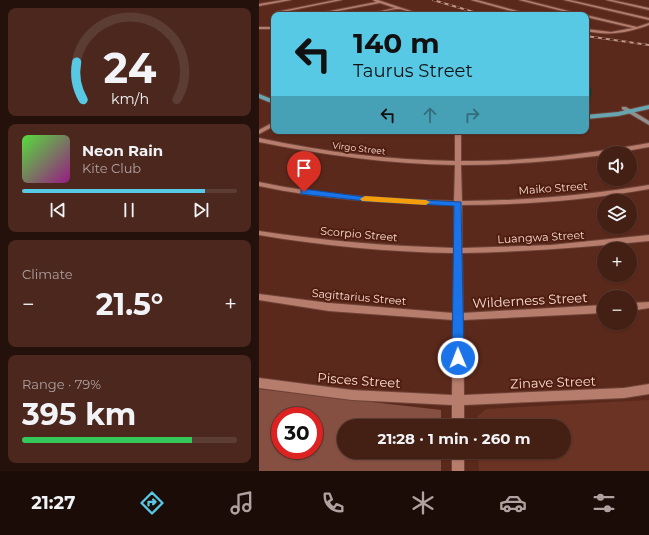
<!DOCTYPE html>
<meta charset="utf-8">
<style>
body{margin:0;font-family:Montserrat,sans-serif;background:#4b271d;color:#f1f3f6;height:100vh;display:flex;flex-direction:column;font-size:15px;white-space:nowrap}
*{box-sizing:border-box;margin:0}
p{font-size:13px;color:#afa2a0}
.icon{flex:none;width:22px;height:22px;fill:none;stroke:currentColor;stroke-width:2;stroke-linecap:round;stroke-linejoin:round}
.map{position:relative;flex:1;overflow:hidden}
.details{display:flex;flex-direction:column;gap:8px;padding:8px;background:#25110b;width:259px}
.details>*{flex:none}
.hud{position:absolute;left:12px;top:12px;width:318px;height:122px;border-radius:8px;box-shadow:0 1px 3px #0004,0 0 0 1px #5c3d34;background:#58c9e4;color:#111;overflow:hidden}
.fabs{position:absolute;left:338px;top:146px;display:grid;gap:8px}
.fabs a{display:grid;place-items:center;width:40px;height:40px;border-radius:50%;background:#441f14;box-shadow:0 1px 3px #0004,0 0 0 1px #5c3d34;font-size:20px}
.speed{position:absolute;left:12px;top:407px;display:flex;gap:8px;font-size:20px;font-weight:700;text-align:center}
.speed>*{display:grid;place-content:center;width:52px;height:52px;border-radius:50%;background:#441f14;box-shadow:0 1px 3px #0004,0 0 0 1px #5c3d34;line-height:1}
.speed .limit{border:6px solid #d22;background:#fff;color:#111}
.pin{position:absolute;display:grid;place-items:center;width:34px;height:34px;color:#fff;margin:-41px -17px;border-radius:50% 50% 50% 0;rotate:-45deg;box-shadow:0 0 4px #0007}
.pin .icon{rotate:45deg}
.me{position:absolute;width:44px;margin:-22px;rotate:359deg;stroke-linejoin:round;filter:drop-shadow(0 0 3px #0008)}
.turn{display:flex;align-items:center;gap:14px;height:84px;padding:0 16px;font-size:18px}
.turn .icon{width:52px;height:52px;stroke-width:2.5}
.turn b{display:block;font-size:28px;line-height:34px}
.lanes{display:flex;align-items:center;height:38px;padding:0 16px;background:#0003;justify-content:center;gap:20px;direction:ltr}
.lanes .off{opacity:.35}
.big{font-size:30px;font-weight:700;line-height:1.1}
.details .card{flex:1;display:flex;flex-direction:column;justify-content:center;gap:6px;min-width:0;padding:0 14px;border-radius:8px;background:#4b271d}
.details .dial{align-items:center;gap:0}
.dial svg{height:104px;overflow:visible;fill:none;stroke:#5c3d34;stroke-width:7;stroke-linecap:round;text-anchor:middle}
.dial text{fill:#f1f3f6;stroke:none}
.song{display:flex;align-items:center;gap:12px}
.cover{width:48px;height:48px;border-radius:6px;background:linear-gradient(135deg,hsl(110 70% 55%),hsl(310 70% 35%))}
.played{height:4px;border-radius:2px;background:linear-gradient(90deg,#58c9e4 85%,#5c3d34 85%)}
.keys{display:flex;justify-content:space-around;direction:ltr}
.heat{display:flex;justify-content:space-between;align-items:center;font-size:22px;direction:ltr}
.charge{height:6px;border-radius:3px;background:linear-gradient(90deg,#34c759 79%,#5c3d34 0)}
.trip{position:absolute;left:78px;top:419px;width:234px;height:40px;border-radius:20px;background:#441f14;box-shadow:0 1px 3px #0004,0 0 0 1px #5c3d34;font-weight:700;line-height:40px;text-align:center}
.dock{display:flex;height:64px;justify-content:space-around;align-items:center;background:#1b0c08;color:#afa2a0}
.dock .icon{width:28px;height:28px}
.dock .on{color:#58c9e4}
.dock b{font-size:18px;color:#f1f3f6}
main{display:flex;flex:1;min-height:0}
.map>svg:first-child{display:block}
</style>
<main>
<section class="details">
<div class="card dial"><svg viewBox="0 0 100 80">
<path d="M14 69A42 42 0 1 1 86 69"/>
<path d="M14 69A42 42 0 0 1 9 40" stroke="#58c9e4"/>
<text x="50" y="56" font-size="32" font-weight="700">24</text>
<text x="50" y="72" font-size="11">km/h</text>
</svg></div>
<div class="card">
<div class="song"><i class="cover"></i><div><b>Neon Rain</b><p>Kite Club</p></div></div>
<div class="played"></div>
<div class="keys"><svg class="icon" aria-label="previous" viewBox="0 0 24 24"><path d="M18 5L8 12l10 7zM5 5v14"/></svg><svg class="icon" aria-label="pause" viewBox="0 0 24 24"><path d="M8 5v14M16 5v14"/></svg><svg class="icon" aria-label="next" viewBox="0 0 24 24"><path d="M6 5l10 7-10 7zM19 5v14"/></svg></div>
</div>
<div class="card"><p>Climate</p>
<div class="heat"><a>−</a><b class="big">21.5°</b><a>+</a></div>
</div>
<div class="card"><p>Range · 79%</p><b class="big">395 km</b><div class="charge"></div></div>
</section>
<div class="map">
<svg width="390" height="471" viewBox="0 0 390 471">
<rect width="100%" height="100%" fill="#5b291b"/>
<!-- built -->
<path fill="#6b3323" d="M 390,400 L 390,471 L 220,471 L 219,452 L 305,452 L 305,426 L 219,426 L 219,416 L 227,409 Z"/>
<!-- green -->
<path fill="#855041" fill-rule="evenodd" d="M 0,389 L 182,410 L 182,426 L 85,426 L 85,452 L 182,452 L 182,471 L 0,471 ZM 21,416 L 55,416 L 55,450 L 21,450 Z"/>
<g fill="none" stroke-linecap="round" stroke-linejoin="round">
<!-- minor casing -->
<g stroke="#6f4439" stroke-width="2">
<path id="minor" d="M 24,0 L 32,0 L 0,6 L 0,4 Z
M 76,0 L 83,0 L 19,13 L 17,12 Z
M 114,0 L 119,0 L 164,15 C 155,15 147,9 139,9 C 129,9 116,15 104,15 L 136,8 L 121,3 L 58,15 L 51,15 L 117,2 Z
M 212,0 L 218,0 L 273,15 L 267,15 Z
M 260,0 L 266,0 L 325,15 L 319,15 Z
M 305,0 L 311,0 L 390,18 L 390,20 Z
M 347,0 L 353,0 L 390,8 L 390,10 Z
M 327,15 L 378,27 L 390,23 L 390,25 C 368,33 350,36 327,31 L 327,29 L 352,32 L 374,28 L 327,17 Z
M 0,27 L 15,27 L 15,29 L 0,29 Z
M 196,131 L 202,131 L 202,161 C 265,162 328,154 390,143 L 390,147 L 356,153 L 345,153 L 345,155 C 298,161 250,165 202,165 L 203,201 C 266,201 328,195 390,185 L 390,189 C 328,200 266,205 203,205 L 203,248 L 292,245 L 390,235 L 390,241 C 328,247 266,252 203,253 L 204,313 L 345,305 L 345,313 L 204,320 L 205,395 L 365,388 L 390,384 L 390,394 L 365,398 L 205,405 L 205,426 L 193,426 L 193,405 L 93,400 L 0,388 L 0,378 L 93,390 L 193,395 L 194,320 L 70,311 L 0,300 L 0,294 L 70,303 L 194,313 L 195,253 C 128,252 66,246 0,235 L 0,231 C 65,241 129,246 195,248 L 195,205 C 130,203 64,200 0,186 L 0,182 C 64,196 130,199 195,201 L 196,165 C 129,164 65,155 0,142 L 0,138 C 65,152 129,160 196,161 Z
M 390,302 L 390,308 L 371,311 L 371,303 Z
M 193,452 L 205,452 L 205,471 L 193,471 Z"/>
</g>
<!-- tertiary casing -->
<g stroke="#6f4439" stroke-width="2">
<path id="tertiary" d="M 15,122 L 15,126 L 0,134 L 0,130 Z"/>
</g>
<!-- secondary casing -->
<g stroke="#6f4439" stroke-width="2">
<path id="secondary" d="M 363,107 L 367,107 L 390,121 L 390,125 L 363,109 Z"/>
</g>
<!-- primary casing -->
<g stroke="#6f4439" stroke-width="2">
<path id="primary" d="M 0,94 L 15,100 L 15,104 L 0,98 Z
M 390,105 L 390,109 L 359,116 L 327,119 L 327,115 L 359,112 Z"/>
</g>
<!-- minor -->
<use href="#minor" fill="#b67c6c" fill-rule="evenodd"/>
<!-- tertiary -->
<use href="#tertiary" fill="#b67c6c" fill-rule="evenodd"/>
<!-- secondary -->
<use href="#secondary" fill="#8f908e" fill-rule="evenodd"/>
<!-- primary -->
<use href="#primary" fill="#67a5b1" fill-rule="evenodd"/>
<!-- rail casing -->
<g stroke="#be978b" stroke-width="2">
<path id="rail" d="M 174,0 L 225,15
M 327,36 L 390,45"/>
</g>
<!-- rail -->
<use href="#rail" stroke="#4f1e11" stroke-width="1.5" stroke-dasharray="4" stroke-linecap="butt"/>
</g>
<!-- shaded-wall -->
<path fill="#124129" d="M 333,90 L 331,101 L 327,102 L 327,92 Z"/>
<!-- building -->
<path fill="#1a5d3a" stroke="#124129" d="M 327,87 L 333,90 L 327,92 Z"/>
<!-- route -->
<path fill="#1a73e8" stroke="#114b97" d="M 45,189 L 106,197 L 202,202 L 205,358 L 203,362 L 199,363 L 194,362 L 193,358 L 195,206 L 106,201 L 42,194 L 42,190 Z"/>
<!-- slow -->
<path fill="#f59e0b" d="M 106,196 L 167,200 L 171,202 L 167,205 L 103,201 L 101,199 Z"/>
<g text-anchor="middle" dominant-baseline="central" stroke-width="4" stroke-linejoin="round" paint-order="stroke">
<!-- far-street labels -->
<g font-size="9" fill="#fbdbd1" stroke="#4f1e11">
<text transform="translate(100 148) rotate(7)">Virgo Street</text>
</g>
<!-- street labels -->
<g font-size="11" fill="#fbdbd1" stroke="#4f1e11">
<text transform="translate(294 188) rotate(-4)">Maiko Street</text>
<text transform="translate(100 234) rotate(5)">Scorpio Street</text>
<text transform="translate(282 237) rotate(-3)">Luangwa Street</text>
<text transform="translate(100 297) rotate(5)">Sagittarius Street</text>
</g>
<!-- near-street labels -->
<g font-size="13" fill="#fbdbd1" stroke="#4f1e11">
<text transform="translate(271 300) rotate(-3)">Wilderness Street</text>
<text transform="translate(100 380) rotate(4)">Pisces Street</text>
<text transform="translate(294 382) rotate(-2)">Zinave Street</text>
</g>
</g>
</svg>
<div class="fabs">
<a><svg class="icon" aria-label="sound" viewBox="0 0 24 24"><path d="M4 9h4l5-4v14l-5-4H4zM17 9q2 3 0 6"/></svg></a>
<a><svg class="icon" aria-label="layers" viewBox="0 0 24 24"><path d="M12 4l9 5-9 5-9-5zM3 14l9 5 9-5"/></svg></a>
<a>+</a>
<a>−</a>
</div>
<div class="speed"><div class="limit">30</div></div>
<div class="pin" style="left:45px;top:192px;background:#d93025"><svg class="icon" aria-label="arrive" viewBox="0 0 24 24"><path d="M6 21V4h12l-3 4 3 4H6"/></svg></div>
<svg class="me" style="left:199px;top:358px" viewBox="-20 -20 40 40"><circle r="17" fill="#1a73e8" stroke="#fff" stroke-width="3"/><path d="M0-11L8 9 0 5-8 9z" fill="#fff"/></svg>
<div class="trip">21:28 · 1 min · 260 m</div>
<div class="hud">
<div class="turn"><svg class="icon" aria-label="left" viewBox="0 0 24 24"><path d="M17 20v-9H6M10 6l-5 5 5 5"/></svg><div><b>140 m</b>Taurus Street</div></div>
<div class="lanes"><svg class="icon" aria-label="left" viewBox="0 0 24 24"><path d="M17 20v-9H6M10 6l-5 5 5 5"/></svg><svg class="icon off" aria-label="ahead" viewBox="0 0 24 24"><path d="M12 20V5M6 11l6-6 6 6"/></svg><svg class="icon off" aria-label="right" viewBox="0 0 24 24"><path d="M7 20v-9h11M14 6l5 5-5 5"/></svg></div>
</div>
</div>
</main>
<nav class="dock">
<b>21:27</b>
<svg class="icon on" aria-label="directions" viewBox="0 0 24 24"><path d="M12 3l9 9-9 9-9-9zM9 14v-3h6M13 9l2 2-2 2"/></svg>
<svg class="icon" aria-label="music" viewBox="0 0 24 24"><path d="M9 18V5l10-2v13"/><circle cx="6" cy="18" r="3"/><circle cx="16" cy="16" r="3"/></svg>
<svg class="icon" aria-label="phone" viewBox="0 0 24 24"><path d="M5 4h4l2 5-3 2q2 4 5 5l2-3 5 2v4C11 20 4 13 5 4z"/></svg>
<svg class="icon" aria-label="climate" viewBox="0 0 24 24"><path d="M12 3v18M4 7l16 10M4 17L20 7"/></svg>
<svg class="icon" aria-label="car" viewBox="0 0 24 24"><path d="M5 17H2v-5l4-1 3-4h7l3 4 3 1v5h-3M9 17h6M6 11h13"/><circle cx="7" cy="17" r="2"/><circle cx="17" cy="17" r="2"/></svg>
<svg class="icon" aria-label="filters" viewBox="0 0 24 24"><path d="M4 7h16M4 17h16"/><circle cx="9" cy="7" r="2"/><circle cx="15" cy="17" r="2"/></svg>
</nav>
